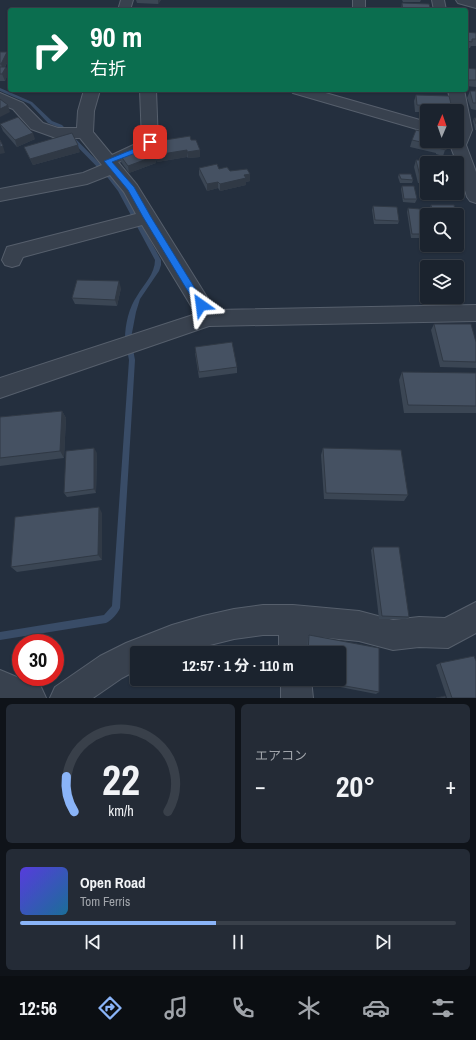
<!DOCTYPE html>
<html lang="ja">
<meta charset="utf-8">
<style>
body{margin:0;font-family:"Archivo Narrow","Noto Sans JP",sans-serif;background:#242b36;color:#f1f3f6;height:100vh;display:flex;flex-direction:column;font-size:15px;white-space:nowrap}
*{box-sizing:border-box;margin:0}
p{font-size:13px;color:#a0a4aa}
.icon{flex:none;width:22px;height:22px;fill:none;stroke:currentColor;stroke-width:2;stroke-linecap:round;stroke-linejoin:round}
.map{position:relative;height:698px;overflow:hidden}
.details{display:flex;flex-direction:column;gap:6px;padding:6px;background:#0f1319;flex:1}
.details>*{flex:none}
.top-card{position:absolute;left:8px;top:8px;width:460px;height:84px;border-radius:4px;box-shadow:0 1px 3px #0004,0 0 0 1px #39404a;background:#0b6e4f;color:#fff;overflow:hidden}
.needle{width:26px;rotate:2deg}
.buttons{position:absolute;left:420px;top:104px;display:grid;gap:8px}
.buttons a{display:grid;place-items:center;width:44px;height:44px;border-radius:4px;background:#1b232e;box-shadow:0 1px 3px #0004,0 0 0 1px #39404a;font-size:20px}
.speed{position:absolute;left:12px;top:634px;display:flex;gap:8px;font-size:20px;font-weight:700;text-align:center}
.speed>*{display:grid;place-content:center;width:52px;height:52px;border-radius:50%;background:#1b232e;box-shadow:0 1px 3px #0004,0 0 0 1px #39404a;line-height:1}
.speed .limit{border:6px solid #d22;background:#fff;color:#111}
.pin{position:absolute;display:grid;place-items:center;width:34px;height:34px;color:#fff;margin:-17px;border-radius:8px;box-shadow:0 2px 6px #0006}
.me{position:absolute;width:44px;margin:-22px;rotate:329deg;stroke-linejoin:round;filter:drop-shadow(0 0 3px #0008)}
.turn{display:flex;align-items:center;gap:14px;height:84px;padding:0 16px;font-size:18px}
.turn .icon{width:52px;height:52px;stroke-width:2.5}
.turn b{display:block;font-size:28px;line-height:34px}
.big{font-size:30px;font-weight:700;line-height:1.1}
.details .card{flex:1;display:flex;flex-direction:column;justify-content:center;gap:6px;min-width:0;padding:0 14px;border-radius:6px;background:#242b36}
.details .dial{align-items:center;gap:0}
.dial svg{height:104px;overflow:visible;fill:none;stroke:#39404a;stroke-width:7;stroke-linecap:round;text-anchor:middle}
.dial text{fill:#f1f3f6;stroke:none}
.song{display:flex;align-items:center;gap:12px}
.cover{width:48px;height:48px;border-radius:6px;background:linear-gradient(135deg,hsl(250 70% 55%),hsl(200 70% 35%))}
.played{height:4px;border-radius:2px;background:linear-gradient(90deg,#8ab4f8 45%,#39404a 45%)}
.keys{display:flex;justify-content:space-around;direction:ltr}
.heat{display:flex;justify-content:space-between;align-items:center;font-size:22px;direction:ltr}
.details .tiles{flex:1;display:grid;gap:6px;grid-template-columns:1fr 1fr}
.card:last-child{grid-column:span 2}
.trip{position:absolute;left:130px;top:646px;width:216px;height:40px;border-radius:4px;background:#1b232e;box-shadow:0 1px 3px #0004,0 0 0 1px #39404a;font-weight:700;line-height:40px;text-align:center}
.menu{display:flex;height:64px;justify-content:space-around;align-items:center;background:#0b0e12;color:#a0a4aa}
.menu .icon{width:28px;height:28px}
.menu .current{color:#8ab4f8}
.menu b{font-size:18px;color:#f1f3f6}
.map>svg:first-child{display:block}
</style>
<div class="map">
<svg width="476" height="698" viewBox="0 0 476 698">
<rect width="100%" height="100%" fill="#242f3e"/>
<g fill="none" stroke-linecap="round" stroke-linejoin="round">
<!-- stream -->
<path fill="#394c67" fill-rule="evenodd" d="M 0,88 L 32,102 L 52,121 L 62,125 L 112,176 L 122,189 L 161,260 L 161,265 L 159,271 L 140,299 L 136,312 L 131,338 L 135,360 L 120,608 C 118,613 111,621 106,623 L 0,640 L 0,632 L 104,615 L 112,606 L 129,360 C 128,353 125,345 125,338 C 125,325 129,307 137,296 C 144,284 155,274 155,260 L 118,191 L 108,178 L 58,127 L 48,123 L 30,104 L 0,91 Z"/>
<!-- minor casing -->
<g stroke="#565f6c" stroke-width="2">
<path id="minor" d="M 121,0 L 133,0 L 130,10 L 118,10 Z
M 353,0 L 365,0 L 365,10 L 353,10 Z
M 432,0 L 444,0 L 446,10 L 434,10 Z
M 84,90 L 100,90 L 94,111 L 93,132 L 112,155 L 142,141 L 140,90 L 156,90 L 158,143 L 149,152 L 118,162 L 137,185 L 215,310 L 476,305 L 476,321 L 209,326 L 0,398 L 0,378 L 196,314 L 142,225 L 23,257 L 19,265 L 12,267 L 5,265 L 2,260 L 7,247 L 136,214 L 124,192 L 110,175 L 87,184 L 0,201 L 0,189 L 83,173 L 102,165 L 80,138 L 56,138 L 31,129 L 13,109 L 0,104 L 0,93 L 23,103 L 43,123 L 58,128 L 77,128 L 78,111 Z
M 290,90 L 315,90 L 427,122 L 427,132 L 293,93 Z
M 448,90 L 464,90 L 472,130 L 466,145 L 476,172 L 476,203 L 470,201 L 467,197 L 457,163 L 450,145 L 451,141 L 457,141 L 457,111 L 452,111 Z
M 476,602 L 476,633 L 448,648 L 419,647 L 393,650 L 359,641 L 308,636 L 309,653 L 279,653 L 279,635 L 263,635 L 234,639 L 178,653 L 137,653 L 137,670 L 122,678 L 93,698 L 50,698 L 55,687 L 100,656 L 126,643 L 172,625 L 203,616 L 234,609 L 263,605 L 293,605 L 359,611 L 393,620 L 419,617 L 445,618 Z
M 0,670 L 41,687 L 46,698 L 0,698 Z
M 281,679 L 311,679 L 313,698 L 281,698 Z"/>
</g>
<!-- tertiary casing -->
<g stroke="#565f6c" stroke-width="2">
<path id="tertiary" d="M 456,0 L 476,0 L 476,8 L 458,3 Z"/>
</g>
<!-- minor -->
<use href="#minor" fill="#38414e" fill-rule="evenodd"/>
<!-- tertiary -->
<use href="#tertiary" fill="#38414e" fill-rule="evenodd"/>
</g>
<!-- wall -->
<path fill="#3b4654" d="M 136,0 L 161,0 L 158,4 L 137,3 Z
M 402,0 L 421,0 L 420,2 L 403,2 Z
M 402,3 L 431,10 L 401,10 Z
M 466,32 L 476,33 L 476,46 L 471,46 L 470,48 L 466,48 Z
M 0,52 L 9,59 L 5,67 L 6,67 L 8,74 L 5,81 L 0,81 Z
M 466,68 L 476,69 L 476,87 L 466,86 Z
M 475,90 L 476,90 L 476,110 L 471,109 L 467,98 L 470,91 L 475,91 Z
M 416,95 L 452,108 L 451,111 L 427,111 L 427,112 L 415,112 L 414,101 Z
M 474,118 L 476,118 L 476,130 L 475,130 L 473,121 Z
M 0,124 L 35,139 L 17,147 L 3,131 Z
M 191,140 L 200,150 L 200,157 L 188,158 L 187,157 L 157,162 L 153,148 L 152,142 Z
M 412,140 L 448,141 L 443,156 L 436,154 L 436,153 L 410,147 Z
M 24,147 L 80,152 L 33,165 Z
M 120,155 L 155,156 L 156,163 L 129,173 L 121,162 Z
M 416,160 L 427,163 L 427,185 L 423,185 L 423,183 L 418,183 L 414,167 Z
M 199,168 L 219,169 L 230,171 L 250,174 L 250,181 L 246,182 L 246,185 L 220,191 L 218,188 L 207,191 L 199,175 Z
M 399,174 L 413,180 L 412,183 L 400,183 L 398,177 Z
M 402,186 L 417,199 L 415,203 L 403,202 L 401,189 Z
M 431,205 L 456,215 L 430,215 L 429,211 Z
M 373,206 L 399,221 L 398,224 L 374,224 L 372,210 Z
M 408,208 L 426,234 L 424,238 L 411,238 L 407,212 Z
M 457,217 L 460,227 L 457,234 Z
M 121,288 L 117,306 L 75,304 L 72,298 Z
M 434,324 L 476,342 L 476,368 L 440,367 L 431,330 Z
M 195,353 L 237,367 L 237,373 L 199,378 Z
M 402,372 L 476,373 L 476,413 L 404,413 L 399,380 Z
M 62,411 L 66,418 L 64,458 L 0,466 L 0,417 Z
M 323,448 L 408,495 L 404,501 L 324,499 L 321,455 Z
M 97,453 L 96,493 L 67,497 L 64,493 Z
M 102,513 L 102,560 L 17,572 L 11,567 Z
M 373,547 L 409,617 L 406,619 L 379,619 L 371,550 Z
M 309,635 L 379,648 L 379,692 L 376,694 L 304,680 L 304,679 L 339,679 L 339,653 L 306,653 L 308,637 Z
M 440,663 L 476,698 L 447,698 L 436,665 Z"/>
<!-- shaded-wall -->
<path fill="#303945" d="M 158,0 L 161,0 L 158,4 Z
M 7,52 L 9,59 L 3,70 L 1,64 Z
M 6,67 L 8,74 L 5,81 L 2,74 Z
M 8,105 L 10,112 L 0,117 L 0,109 Z
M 33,133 L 35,139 L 17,147 L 15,140 Z
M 78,145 L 80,152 L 33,165 L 30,159 Z
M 3,146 L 5,153 L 0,154 L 0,147 Z
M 187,150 L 187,157 L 157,162 L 156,155 Z
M 200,150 L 200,157 L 188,158 L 187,152 Z
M 155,156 L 156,163 L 129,173 L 128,166 Z
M 250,174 L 250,181 L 246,182 L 246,185 L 220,191 L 220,184 L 244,175 Z
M 218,182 L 218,188 L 207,191 L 207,184 Z
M 119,281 L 121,288 L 117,306 L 115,300 Z
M 62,411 L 66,418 L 64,458 L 60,451 Z
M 94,448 L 97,453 L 96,493 L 94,489 Z
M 99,507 L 102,513 L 102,560 L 98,555 Z"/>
<!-- building -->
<path fill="#455162" stroke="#303945" d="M 402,3 L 429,4 L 431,10 L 403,10 Z
M 466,32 L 476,33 L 476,39 L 472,39 L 472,42 L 466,41 Z
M 0,52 L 7,52 L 1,64 L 0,64 Z
M 0,67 L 6,67 L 2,74 L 0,74 Z
M 466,68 L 476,69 L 476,80 L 468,80 L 466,72 Z
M 475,90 L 476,90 L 476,103 L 473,103 L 470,91 L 476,91 Z
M 416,95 L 449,96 L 452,108 L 446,106 L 417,105 Z
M 0,99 L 8,105 L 0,109 Z
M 18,117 L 33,133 L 15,140 L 0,124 Z
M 474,118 L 476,118 L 476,124 Z
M 416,130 L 427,133 L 427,141 L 448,141 L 446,150 L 438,148 L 438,146 L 412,140 Z
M 72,133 L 78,145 L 30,159 L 24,147 Z
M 190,136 L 191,140 L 196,140 L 200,150 L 187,152 L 187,150 L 156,155 L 152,142 Z
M 0,140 L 3,146 L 0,147 Z
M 146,146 L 155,156 L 128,166 L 120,155 Z
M 416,160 L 453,161 L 454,163 L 427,163 L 427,178 L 425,178 L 425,176 L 420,176 Z
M 217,164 L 219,169 L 227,167 L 230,171 L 247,169 L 250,174 L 244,175 L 246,178 L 220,184 L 218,182 L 207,184 L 199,168 Z
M 399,174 L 411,174 L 413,180 L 401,179 Z
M 402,186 L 414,186 L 417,199 L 404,199 Z
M 431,205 L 454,205 L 456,215 L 434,215 Z
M 373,206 L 397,207 L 399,221 L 375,220 Z
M 408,208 L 420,209 L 426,234 L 412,234 Z
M 457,217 L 460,227 L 457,227 Z
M 77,280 L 119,281 L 115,300 L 72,298 Z
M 434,324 L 471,324 L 476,342 L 476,362 L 443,361 Z
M 232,342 L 237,367 L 199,372 L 195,347 Z
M 402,372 L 476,373 L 476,406 L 408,405 Z
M 62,411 L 60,451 L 0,458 L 0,417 Z
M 94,448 L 94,489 L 64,493 L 66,451 Z
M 323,448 L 401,450 L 408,495 L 326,493 Z
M 99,507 L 98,555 L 11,567 L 15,517 Z
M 373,547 L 399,547 L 409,617 L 382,616 Z
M 309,635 L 379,648 L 379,692 L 306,679 L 339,679 L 339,653 L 308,653 Z
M 474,656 L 476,661 L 476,698 L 452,698 L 440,663 Z
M 445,696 L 446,698 L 436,698 Z"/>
<!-- route -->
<path fill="#1a73e8" stroke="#114b97" d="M 150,140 L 153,142 L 146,149 L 112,162 L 134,187 L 151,217 L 204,303 L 205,305 L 201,309 L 198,308 L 143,217 L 128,190 L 104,161 L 141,146 Z"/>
</svg>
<div class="buttons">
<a><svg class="needle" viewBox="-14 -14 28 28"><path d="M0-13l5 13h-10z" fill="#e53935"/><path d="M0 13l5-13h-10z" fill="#a0a4aa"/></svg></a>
<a><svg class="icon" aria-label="sound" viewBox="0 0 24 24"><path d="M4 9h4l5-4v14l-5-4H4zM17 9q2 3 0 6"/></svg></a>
<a><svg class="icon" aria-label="search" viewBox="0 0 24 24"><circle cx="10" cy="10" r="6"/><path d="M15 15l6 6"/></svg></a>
<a><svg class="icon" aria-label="layers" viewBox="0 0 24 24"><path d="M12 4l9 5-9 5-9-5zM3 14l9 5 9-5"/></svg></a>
</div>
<div class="speed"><div class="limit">30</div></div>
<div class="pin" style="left:150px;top:142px;background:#d93025"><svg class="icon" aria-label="arrive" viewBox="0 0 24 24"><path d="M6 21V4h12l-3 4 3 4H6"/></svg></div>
<svg class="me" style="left:201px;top:305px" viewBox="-20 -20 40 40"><path d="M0-17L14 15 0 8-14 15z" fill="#1a73e8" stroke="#fff" stroke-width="4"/></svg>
<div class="trip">12:57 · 1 分 · 110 m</div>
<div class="top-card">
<div class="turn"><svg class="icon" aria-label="right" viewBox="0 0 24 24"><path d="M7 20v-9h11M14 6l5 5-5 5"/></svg><div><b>90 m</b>右折</div></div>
</div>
</div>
<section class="details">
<div class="tiles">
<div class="card dial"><svg viewBox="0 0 100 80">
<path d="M14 69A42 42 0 1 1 86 69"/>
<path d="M14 69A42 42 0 0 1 8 42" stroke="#8ab4f8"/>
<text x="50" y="56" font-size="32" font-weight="700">22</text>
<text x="50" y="72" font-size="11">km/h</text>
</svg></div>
<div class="card"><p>エアコン</p>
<div class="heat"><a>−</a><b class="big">20°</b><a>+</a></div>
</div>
<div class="card">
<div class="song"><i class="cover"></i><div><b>Open Road</b><p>Tom Ferris</p></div></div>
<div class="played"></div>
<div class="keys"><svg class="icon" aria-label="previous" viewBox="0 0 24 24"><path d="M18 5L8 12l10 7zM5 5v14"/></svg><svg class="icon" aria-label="pause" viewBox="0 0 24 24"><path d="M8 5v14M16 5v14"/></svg><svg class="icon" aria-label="next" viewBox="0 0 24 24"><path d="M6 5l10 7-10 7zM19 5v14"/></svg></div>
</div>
</div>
</section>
<nav class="menu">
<b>12:56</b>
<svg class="icon current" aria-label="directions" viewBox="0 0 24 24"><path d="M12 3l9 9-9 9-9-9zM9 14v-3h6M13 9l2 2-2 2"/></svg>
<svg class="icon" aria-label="music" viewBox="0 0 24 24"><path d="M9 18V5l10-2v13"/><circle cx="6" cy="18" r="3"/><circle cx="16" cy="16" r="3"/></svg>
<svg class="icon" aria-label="phone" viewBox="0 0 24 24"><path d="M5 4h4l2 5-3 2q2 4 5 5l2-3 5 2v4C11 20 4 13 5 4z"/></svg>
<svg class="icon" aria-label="climate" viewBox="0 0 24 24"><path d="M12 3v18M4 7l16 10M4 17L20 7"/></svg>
<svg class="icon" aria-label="car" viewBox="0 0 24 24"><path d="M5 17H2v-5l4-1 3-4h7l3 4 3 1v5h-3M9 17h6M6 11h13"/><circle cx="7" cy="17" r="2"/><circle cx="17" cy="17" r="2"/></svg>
<svg class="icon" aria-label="filters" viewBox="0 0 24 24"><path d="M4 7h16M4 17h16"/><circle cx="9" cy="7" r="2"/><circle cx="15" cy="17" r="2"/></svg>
</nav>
